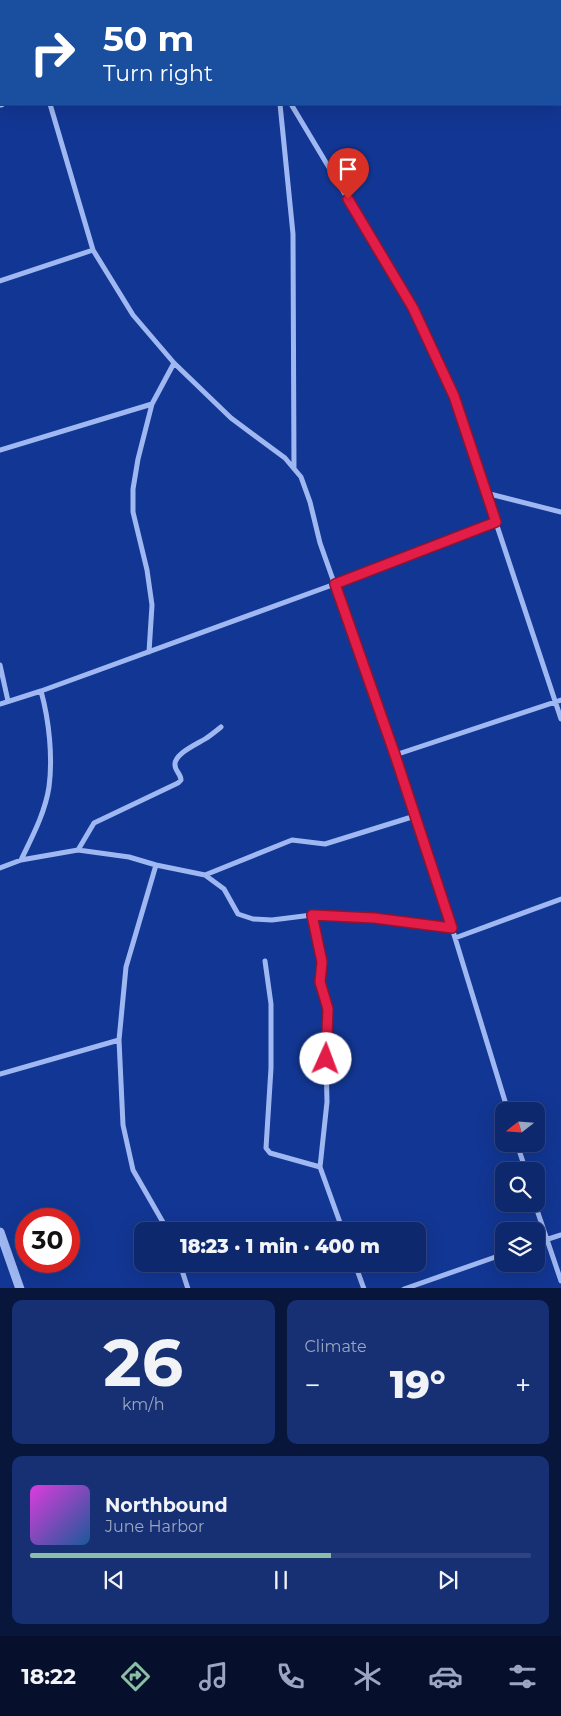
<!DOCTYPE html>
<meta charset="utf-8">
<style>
body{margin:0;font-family:Montserrat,sans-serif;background:#173073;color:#f1f3f6;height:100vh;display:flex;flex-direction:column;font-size:19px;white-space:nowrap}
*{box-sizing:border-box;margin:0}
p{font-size:16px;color:#9ba6c2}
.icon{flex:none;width:28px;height:28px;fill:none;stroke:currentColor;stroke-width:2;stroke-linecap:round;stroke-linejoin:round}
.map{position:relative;height:1288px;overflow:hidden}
.side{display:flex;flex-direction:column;gap:12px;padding:12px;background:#08163c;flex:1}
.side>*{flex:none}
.guide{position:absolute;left:0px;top:0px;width:561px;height:105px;box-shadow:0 5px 20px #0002,0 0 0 1px #2e4481;background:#1a4fa0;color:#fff;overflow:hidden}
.needle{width:32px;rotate:253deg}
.buttons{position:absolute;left:495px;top:1102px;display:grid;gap:10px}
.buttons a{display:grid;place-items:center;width:50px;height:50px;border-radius:10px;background:#0e286e;box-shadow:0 5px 20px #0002,0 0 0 1px #2e4481;font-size:25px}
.speed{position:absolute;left:15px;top:1208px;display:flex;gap:10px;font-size:25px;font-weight:700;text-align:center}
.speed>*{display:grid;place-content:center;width:65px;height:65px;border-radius:50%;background:#0e286e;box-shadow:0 5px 20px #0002,0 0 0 1px #2e4481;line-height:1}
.speed .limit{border:8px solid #d22;background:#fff;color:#111}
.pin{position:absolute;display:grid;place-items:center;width:42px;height:42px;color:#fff;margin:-51px -21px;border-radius:50% 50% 50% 0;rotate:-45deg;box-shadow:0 0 5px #0007}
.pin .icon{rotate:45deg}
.me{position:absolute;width:55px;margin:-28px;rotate:2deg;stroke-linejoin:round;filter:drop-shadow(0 0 4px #0008)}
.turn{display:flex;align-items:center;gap:18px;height:105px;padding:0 20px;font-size:22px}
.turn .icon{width:65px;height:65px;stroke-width:2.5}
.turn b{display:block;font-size:35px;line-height:42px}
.big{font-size:38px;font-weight:800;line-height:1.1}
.side .tile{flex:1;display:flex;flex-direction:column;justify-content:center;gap:8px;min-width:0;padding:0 18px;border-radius:10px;background:#173073}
.side .dial{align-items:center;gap:0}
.dial b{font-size:65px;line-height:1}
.song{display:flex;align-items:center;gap:15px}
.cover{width:60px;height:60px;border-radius:8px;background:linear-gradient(135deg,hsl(300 70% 55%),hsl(210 70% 35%))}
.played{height:5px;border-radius:2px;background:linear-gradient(90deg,#8abfa5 60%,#2e4481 60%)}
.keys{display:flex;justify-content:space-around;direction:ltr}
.heat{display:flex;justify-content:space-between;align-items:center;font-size:28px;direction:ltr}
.side .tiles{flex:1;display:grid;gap:12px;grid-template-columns:1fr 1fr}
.tile:last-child{grid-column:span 2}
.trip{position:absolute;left:134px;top:1222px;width:292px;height:50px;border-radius:10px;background:#0e286e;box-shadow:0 5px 20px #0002,0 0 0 1px #2e4481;font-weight:800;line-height:50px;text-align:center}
.menu{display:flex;height:80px;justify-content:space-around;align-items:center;background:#06102c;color:#9ba6c2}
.menu .icon{width:35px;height:35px}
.menu .current{color:#8abfa5}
.menu b{font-size:22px;color:#f1f3f6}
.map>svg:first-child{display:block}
</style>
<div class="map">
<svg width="561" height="1289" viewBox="0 0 561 1289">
<rect width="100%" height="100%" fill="#123693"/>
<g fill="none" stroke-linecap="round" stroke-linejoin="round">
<!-- minor -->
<path stroke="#a0b8f2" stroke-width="5" d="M 229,0 L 229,1
M 270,1 L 270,0
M 50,104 L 93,250 L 133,315 L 174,363 L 231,418 L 285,458 L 301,477 L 310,502 L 320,543 L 395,755 L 452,928 L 508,1111
M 280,104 L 293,234 L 294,468
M 291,104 L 413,308 L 454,396 L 561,719
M 0,281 L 93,250
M 0,450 L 152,404
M 486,493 L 561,512
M 149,652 L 152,605 L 147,570 L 133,512 L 133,489 L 138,459 L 152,404 L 174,363
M 0,665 L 8,701
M 0,704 L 41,691
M 395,755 L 561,700
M 78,850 L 94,823 L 178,783 L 181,780 C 181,774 175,771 175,765 C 174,754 197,744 205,739 C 210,736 216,731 221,727
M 21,860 C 32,837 45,813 49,787 C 53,757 49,720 41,691 L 335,584 L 496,522
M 156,865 L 126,967 L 119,1040 L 123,1125 L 133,1170 L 168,1231
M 0,868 L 21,860 L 78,850 L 129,857 L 156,865 L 205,875 L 224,889 L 238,914 L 253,919 L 272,920 L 312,915 L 346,915 L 374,918 L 452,928
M 205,875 L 292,840 L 325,844 L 415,816
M 312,915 L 322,962 L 320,982 L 327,1009 L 326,1059 L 327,1102 L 320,1167 L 343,1231
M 455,938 L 561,899
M 265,961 L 271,1004 L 271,1068 L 266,1148 L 270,1153 L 320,1167
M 0,1074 L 119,1040
M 517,1144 L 526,1171
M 535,1204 L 561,1281
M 536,1243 L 561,1235
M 180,1264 L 188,1289
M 355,1264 L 364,1289
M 404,1289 L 504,1254"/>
<!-- tertiary -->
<path stroke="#a0b8f2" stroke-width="9" d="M 21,0 L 22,1
M 0,103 L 1,103
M 0,1232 L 20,1289"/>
</g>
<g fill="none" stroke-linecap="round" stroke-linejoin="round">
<!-- route casing -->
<g stroke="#92132f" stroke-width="12">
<path id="route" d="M 326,1059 L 328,1009 L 320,982 L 322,962 L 312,915 L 374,918 L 452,928 L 395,755 L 335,584 L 496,522 L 454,396 L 413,308 L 348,199"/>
</g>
<!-- route -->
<use href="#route" stroke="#e11d48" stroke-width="9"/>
</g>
</svg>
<div class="buttons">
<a><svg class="needle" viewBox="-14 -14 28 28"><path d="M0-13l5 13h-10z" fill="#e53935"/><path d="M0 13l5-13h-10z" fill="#9ba6c2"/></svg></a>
<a><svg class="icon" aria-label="search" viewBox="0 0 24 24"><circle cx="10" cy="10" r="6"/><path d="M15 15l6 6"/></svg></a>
<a><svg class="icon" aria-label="layers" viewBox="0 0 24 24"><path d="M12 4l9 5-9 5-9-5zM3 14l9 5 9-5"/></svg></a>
</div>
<div class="speed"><div class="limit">30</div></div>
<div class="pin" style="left:348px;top:199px;background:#d93025"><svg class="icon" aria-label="arrive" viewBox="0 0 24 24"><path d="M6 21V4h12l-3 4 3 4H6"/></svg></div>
<svg class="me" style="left:326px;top:1059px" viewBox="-20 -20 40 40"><circle r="19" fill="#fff"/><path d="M0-13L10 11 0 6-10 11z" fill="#e11d48"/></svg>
<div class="trip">18:23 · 1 min · 400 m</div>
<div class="guide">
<div class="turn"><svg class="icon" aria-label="right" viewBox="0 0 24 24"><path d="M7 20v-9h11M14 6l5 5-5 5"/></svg><div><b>50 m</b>Turn right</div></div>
</div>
</div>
<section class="side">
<div class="tiles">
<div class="tile dial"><b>26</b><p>km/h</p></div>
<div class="tile"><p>Climate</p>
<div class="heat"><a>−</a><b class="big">19°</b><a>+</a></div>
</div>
<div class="tile">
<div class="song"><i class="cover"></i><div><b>Northbound</b><p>June Harbor</p></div></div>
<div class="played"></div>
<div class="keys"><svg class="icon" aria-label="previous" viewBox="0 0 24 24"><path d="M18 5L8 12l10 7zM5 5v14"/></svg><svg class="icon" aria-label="pause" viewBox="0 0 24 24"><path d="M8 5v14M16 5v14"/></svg><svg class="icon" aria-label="next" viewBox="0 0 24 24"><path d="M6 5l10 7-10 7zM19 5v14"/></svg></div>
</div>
</div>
</section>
<nav class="menu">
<b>18:22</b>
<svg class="icon current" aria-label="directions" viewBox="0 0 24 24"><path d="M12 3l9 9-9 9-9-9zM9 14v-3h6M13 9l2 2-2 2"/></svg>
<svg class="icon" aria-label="music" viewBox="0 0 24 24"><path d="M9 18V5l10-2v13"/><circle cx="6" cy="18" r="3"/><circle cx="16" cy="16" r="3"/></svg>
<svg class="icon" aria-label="phone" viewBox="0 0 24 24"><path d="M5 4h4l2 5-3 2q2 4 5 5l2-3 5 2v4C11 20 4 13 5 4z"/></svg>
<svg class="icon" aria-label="climate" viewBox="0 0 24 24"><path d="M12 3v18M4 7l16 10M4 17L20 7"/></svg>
<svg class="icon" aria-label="car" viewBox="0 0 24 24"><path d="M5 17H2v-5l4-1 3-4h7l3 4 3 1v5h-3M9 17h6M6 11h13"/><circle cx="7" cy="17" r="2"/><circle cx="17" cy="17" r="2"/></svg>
<svg class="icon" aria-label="filters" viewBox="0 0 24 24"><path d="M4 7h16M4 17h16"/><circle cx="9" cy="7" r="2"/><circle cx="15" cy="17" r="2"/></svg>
</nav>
